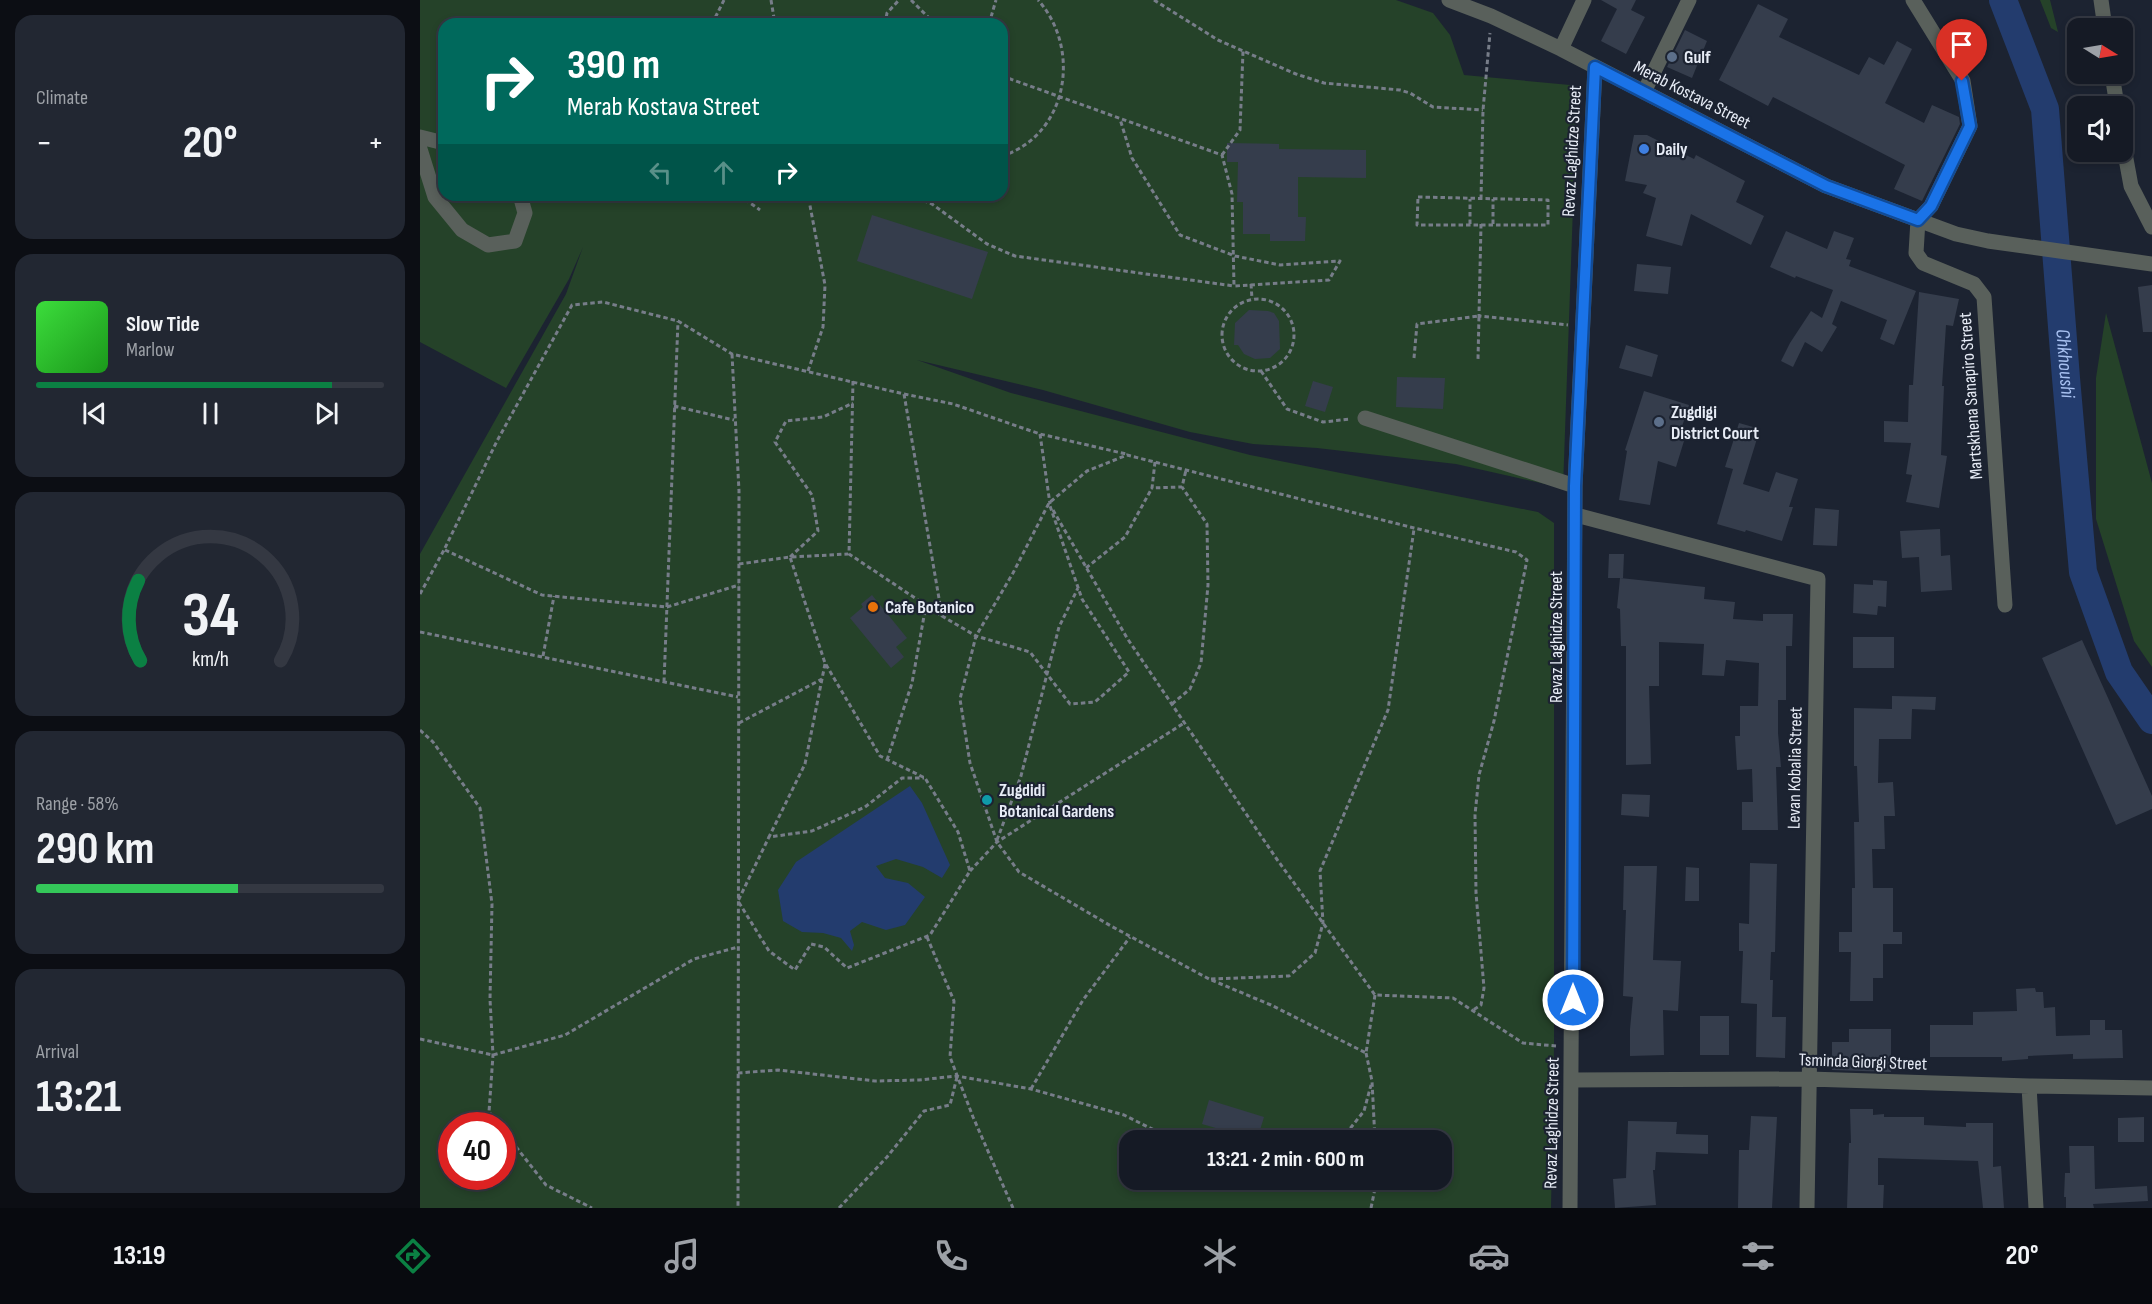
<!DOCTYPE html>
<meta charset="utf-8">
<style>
body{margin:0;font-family:"Sofia Sans Condensed",sans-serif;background:#222732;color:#f1f3f6;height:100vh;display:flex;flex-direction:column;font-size:22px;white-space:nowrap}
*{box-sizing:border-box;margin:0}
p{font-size:20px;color:#9da1a7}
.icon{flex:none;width:33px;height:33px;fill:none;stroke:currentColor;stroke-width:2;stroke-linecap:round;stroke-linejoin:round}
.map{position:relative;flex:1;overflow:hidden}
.drawer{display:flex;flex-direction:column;gap:15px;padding:15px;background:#0c0e14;width:420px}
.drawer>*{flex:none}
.banner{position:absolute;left:18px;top:18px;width:570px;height:183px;border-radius:18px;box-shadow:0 3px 9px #0003,0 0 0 2px #343842;background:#00695c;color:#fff;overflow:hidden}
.needle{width:39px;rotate:101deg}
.fabs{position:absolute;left:1647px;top:18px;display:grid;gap:12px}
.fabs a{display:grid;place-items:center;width:66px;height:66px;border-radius:12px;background:#151a25;box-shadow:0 3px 9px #0003,0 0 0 2px #343842;font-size:30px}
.speed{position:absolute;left:18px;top:1112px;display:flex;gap:12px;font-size:30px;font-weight:700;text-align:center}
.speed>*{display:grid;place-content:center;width:78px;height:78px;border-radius:50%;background:#151a25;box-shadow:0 3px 9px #0003,0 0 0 2px #343842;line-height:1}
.speed .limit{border:9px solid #d22;background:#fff;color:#111}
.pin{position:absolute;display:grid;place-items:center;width:51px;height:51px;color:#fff;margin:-62px -26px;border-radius:50% 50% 50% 0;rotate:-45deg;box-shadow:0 0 6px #0007}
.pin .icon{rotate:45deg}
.me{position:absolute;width:66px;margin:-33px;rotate:0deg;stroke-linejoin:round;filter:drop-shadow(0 0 4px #0008)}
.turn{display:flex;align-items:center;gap:21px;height:126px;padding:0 30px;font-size:27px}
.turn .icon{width:78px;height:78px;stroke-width:2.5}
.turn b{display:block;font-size:42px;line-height:51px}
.lanes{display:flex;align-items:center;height:57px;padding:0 30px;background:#0003;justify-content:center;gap:30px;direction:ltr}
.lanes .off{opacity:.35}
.big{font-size:45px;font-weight:700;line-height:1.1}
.drawer .tile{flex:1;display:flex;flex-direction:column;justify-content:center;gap:9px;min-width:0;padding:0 21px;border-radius:18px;background:#222732}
.drawer .dial{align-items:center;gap:0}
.dial svg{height:156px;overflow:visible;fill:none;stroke:#343842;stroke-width:7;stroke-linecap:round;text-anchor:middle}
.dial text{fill:#f1f3f6;stroke:none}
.song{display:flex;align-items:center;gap:18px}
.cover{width:72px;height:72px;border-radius:9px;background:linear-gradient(135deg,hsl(120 70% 55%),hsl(120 70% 35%))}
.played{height:6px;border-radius:3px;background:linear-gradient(90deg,#0b8043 85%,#343842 85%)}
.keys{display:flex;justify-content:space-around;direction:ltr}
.heat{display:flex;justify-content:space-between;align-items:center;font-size:33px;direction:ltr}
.charge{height:9px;border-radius:4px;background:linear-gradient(90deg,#34c759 58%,#343842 0)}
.trip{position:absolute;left:699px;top:1130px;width:333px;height:60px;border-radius:18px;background:#151a25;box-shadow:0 3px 9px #0003,0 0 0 2px #343842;font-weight:700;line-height:60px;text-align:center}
.menu{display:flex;height:96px;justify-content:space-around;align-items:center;background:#080a0f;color:#9da1a7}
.menu .icon{width:42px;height:42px}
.menu .active{color:#0b8043}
.menu b{font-size:27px;color:#f1f3f6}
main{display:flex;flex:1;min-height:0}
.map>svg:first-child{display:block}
</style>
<main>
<section class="drawer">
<div class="tile"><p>Climate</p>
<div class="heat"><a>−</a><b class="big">20°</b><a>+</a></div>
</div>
<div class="tile">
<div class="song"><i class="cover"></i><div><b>Slow Tide</b><p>Marlow</p></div></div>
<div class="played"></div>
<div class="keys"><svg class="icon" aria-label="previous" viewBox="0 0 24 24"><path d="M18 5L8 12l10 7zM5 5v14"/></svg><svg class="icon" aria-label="pause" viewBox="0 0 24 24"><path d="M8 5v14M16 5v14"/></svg><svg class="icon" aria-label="next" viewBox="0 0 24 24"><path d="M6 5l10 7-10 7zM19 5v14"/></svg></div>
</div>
<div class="tile dial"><svg viewBox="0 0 100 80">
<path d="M14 69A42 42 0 1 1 86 69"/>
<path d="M14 69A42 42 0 0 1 13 28" stroke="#0b8043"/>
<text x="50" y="56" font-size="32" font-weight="700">34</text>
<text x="50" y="72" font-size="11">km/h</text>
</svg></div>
<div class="tile"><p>Range · 58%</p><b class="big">290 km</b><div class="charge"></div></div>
<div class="tile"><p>Arrival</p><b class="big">13:21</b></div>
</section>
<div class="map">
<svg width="1732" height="1208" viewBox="0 0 1732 1208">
<rect width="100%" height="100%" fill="#1c2331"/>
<!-- green -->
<path fill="#254229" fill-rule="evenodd" d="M 0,0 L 976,0 L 1013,13 L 1030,35 L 1044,75 L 1150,85 L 1157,95 L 1143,488 L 1036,464 L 897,448 L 833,444 L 770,432 L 623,390 L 497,360 L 591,393 L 830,455 L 1118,512 L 1134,523 L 1134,1046 L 1131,1208 L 0,1208 L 0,554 L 146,294 L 163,247 L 149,279 L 86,388 L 0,342 ZM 24,24 L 582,24 L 582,195 L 24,195 ZM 32,1125 L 82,1125 L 82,1176 L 32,1176 ZM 710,1140 L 1022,1140 L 1022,1179 L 710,1179 Z
M 1620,0 L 1630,0 L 1638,32 L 1631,28 Z
M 1686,313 L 1732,483 L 1732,667 L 1714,641 L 1676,519 L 1676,378 Z"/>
<!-- water -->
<path fill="#233c6e" d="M 490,786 L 502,803 L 530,865 L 522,878 L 503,867 L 476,859 L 456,866 L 465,878 L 488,883 L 505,897 L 485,925 L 466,930 L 442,922 L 430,931 L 434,945 L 432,951 L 421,938 L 403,933 L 382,932 L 363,921 L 358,890 L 376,862 Z"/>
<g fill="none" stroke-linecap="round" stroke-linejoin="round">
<!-- river -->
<path stroke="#233c6e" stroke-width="28" id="s1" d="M 1583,0 L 1625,109 L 1646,378 L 1663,572 L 1699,672 L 1732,720"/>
</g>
<!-- building -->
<path fill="#353d4c" d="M 1181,0 L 1216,0 L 1211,10 L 1225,17 L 1206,54 L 1181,41 L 1197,9 Z
M 1338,4 L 1368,19 L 1359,37 L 1439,75 L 1449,57 L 1464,65 L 1477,41 L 1492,49 L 1465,103 L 1504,123 L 1512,105 L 1539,117 L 1540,124 L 1502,201 L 1474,189 L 1485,165 L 1353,97 L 1348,106 L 1299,80 Z
M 1265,30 L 1287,41 L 1272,78 L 1247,67 Z
M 1214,135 L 1227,135 L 1274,159 L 1276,155 L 1325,181 L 1316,202 L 1344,216 L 1331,245 L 1271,214 L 1262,246 L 1226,236 L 1236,198 L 1223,193 L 1227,185 L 1205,181 Z
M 807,143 L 859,144 L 859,149 L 946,150 L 946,178 L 878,177 L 878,217 L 886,217 L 885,241 L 850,241 L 850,234 L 823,234 L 823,202 L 817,202 L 818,162 L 807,162 Z
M 452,215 L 568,252 L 552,299 L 437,261 Z
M 1366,231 L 1407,249 L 1414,231 L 1434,238 L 1426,259 L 1431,260 L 1429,266 L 1496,291 L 1474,345 L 1460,339 L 1467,320 L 1421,301 L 1412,324 L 1417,327 L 1402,352 L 1385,342 L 1373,367 L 1361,361 L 1370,343 L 1391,311 L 1402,318 L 1413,290 L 1376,276 L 1375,278 L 1350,267 Z
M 1217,264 L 1251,267 L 1248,294 L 1214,291 Z
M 1732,285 L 1732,332 L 1723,332 L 1718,287 Z
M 1499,292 L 1539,299 L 1533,326 L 1526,325 L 1522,386 L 1524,386 L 1521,455 L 1527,456 L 1519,508 L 1486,502 L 1492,475 L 1486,474 L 1491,443 L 1464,442 L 1464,421 L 1488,422 L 1489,385 L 1493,385 Z
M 829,310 L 848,311 L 854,313 L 859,321 L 860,349 L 850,358 L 835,359 L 824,354 L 818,345 L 814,345 L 815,323 Z
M 1206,345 L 1238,355 L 1232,377 L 1199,368 Z
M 977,377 L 1025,378 L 1023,409 L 976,407 Z
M 893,381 L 913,387 L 905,412 L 885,406 Z
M 1224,391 L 1269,405 L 1258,439 L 1264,441 L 1256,467 L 1238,461 L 1230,505 L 1199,500 L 1207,451 L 1205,450 Z
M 1319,423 L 1340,429 L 1323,484 L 1349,492 L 1356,472 L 1378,479 L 1369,507 L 1373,507 L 1362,541 L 1326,530 L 1325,532 L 1297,524 L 1313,469 L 1305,467 Z
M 1395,508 L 1419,510 L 1417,546 L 1393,545 Z
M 1520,529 L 1521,556 L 1530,555 L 1532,590 L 1501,592 L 1499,557 L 1482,558 L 1480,531 Z
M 1189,554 L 1204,554 L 1203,578 L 1188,578 Z
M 1200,578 L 1285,587 L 1284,599 L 1315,602 L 1313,619 L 1343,621 L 1343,614 L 1373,614 L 1372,646 L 1366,646 L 1366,700 L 1358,700 L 1358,733 L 1361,767 L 1356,767 L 1358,830 L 1322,830 L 1322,802 L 1333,802 L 1332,769 L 1317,770 L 1315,736 L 1320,736 L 1320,706 L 1338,706 L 1339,663 L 1306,660 L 1304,676 L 1282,675 L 1284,644 L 1239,642 L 1239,686 L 1229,686 L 1231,764 L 1206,765 L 1206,646 L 1201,646 L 1200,609 L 1197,608 Z
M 1453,580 L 1467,581 L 1466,607 L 1458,606 L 1457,615 L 1433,613 L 1434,584 L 1453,585 Z
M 452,595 L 487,638 L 476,647 L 484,657 L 471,668 L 430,618 L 443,607 L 441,604 Z
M 1433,637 L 1474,637 L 1474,668 L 1433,668 Z
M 1662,640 L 1732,796 L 1732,809 L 1696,825 L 1622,658 Z
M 1472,696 L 1516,697 L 1515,710 L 1492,709 L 1491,739 L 1459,739 L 1458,783 L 1473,782 L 1475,816 L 1464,816 L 1465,849 L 1452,849 L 1453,888 L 1473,888 L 1473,932 L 1482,932 L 1482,944 L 1463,944 L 1463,978 L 1453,978 L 1453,1001 L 1430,1001 L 1431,952 L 1419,952 L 1419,932 L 1432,932 L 1432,888 L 1435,888 L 1434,822 L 1439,822 L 1437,766 L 1434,766 L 1434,708 L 1472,709 Z
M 1202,794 L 1230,795 L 1229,817 L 1201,815 Z
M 1330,863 L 1357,864 L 1355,952 L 1351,952 L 1350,980 L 1353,980 L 1352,1017 L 1366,1017 L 1365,1058 L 1336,1057 L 1337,1004 L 1321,1003 L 1323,951 L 1319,951 L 1319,923 L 1329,924 Z
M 1204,866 L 1237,866 L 1233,960 L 1261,961 L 1258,1011 L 1243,1010 L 1244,1055 L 1210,1056 L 1210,1029 L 1213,997 L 1203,996 L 1206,910 L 1203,910 Z
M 1266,867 L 1279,868 L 1279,901 L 1265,901 Z
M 1615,988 L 1616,992 L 1623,992 L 1624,1008 L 1635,1007 L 1636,1036 L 1670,1035 L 1670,1020 L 1685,1020 L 1685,1030 L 1702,1030 L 1703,1058 L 1653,1059 L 1653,1054 L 1608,1056 L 1608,1059 L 1582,1061 L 1582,1057 L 1510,1057 L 1510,1025 L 1553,1025 L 1553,1012 L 1597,1011 L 1596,989 Z
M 1280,1016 L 1309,1016 L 1309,1055 L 1280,1055 Z
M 1429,1029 L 1471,1029 L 1471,1072 L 1412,1070 L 1412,1042 L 1429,1042 Z
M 789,1100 L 844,1117 L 837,1140 L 782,1124 Z
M 1430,1109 L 1453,1109 L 1453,1115 L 1464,1114 L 1464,1117 L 1504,1117 L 1504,1125 L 1546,1127 L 1546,1123 L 1573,1123 L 1573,1167 L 1581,1166 L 1584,1208 L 1563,1208 L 1558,1161 L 1458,1158 L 1458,1185 L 1464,1185 L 1463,1208 L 1427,1208 L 1429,1143 L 1431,1143 Z
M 1331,1116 L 1357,1117 L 1352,1208 L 1318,1208 L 1319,1150 L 1329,1150 Z
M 1724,1117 L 1724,1142 L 1698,1142 L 1698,1118 Z
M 1208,1121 L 1257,1122 L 1256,1134 L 1288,1135 L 1288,1154 L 1236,1152 L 1235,1170 L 1233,1170 L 1236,1205 L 1195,1208 L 1193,1179 L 1206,1178 Z
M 1649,1146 L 1674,1146 L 1675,1189 L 1727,1186 L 1728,1201 L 1673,1204 L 1674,1208 L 1646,1208 L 1646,1197 L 1644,1197 L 1645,1173 L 1650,1173 Z"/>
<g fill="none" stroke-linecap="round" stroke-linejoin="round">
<!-- path -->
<path stroke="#777d89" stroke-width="3" stroke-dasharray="4.5 3" stroke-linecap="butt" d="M 351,0 L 355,24
M 491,0 L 515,24
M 734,0 L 798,40 L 876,74 L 904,83 L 980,90 L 990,93 L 1013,107 L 1063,110
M 292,24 L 304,0
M 465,24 L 467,13 L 479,0
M 569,24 L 576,0
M 582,47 L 584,52 L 582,59
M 582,76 L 802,155 L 812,194 L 814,286 L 909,280 L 920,261 L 860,265 L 815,256 L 760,235 L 712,158 L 700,119
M 802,155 L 820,130 L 823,51
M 582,156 C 648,135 662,49 618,0
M 319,195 L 340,210
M 489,195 L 512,204 L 567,244 L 595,256 L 814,286
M 998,197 L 1128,200 L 1128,225 L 997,225 Z
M 1061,199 L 1063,110 L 1070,33
M 512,204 L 516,195
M 1050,224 L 1050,199
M 1061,224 L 1059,316 L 1148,325
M 1073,224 L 1073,199
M 831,284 L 832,299
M802 335a36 36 0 1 1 72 0a36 36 0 1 1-72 0Z
M 312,354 L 319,491 L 318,1208
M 994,358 L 997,324 L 1059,316 L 1058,359
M 388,371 L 403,327 L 405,285 L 388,195
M 841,371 L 867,409 L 903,422 L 931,419
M 433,381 L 429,554 L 522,616
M 484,394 L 533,404 L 620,434 L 706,454
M 254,406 L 314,420
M 620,434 L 630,504
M 735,462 L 732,488 L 762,487 L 766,470
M 633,510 L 707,638 L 856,858 L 955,995 L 1033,998 L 1103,1043 L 1136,1046
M 25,550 L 122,595 L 247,607 L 319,585
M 370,557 L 398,531 L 392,495 L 355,442 L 366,421 L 403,417 L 433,403
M 372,557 L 428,554
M 319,564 L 370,557 L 405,663 L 460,756 L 505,778 L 538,832 L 550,871 L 510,935 L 427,968 L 404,947 L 391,944 L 375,970 L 349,951 L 318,901 L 349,837
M 666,568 L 705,537 L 732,488
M 0,594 L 24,550 L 77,441 L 152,305 L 183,302 L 258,321 L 312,354 L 484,394 L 522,616 L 556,636 L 610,652 L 650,704 L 675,702 L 709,672 L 662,599 L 629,503
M 0,632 L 318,697
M 123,656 L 134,596
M 405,664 L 385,764 L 349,837 L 392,831 L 445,807 L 482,778 L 504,778
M 244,682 L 258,321
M 752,704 L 770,689 L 781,663 L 788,585 L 787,524 L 762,487
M 319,723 L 402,679
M 0,730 L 13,742 L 60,808 L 72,904 L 70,999 L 73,1055 L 69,1112 L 79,1125
M 467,760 L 492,683 L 506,605
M 577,840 L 601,776 L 639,627 L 658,588
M 550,871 L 577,842 L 764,723
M 507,937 L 534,1001 L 530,1057 L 553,1117 L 593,1208
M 791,979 L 869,976 L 895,953 L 903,923 L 900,871 L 968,710 L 994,529
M 955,995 L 946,1053 L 851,1005 L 789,979 L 691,926 L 599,872 L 577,842 L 550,763 L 540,699 L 556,636 L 593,573 L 629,503 L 667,471 L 707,455 L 994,528 L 1096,552 L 1107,560 L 1074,721 L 1059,775 L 1055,815 L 1056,893 L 1064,988 L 1061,1005 L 1053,1010
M 0,1039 L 73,1055 L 145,1035 L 274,959 L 318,947
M 946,1053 L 952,1081 L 955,1140
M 318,1073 L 358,1070 L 455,1081 L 499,1080 L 537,1076 L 611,1089 L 704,1115 L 754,1140
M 611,1089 L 663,1000 L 710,937
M 82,1129 L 126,1185 L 172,1208
M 921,1140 L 944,1111 L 951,1085
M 839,1179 L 862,1189 L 887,1179
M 419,1208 L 467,1157 L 504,1111 L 530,1105 L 537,1077
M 951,1208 L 957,1179"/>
<!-- minor -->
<path stroke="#59605b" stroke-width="15" d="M 1029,0 L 1071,16 L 1141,49 L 1406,186 L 1536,234 L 1568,241 L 1732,264
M 1493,0 L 1543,81 L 1550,126 L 1511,206 L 1498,220 L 1496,253 L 1503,263 L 1554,284 L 1564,297 L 1585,605
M 1681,0 L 1685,28
M 1141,49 L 1164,0
M 1692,74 L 1697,106
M 1224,92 L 1269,0
M 0,137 L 24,143
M 1702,137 L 1711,186 L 1732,227
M 0,149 L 15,197 L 42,230 L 68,245 L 95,241 L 105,213 L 100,195
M 945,418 L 1155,486
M 1156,515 L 1398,579 L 1387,1208
M 1152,1080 L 1389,1079 L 1609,1086 L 1732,1088
M 1609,1086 L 1616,1208
M 1150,1208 L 1155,486 L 1175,67"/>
</g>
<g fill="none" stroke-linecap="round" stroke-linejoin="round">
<!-- route casing -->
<g stroke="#114b97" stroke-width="15">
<path id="route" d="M 1153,1000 L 1155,486 L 1175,67 L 1406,186 L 1498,220 L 1511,206 L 1550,126 L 1542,81"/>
</g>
<!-- route -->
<use href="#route" stroke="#1a73e8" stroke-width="10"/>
</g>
<!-- markers -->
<g fill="#5c6f8a" stroke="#1c2331" stroke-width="2">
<circle cx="1252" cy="57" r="6"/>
<circle cx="1239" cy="422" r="6"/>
</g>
<circle fill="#3f7fe0" stroke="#1c2331" stroke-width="2" cx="1224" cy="149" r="6"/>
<circle fill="#e8710a" stroke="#1c2331" stroke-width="2" cx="453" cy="607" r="6"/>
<circle fill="#0f9aa8" stroke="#1c2331" stroke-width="2" cx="567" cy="800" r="6"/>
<g text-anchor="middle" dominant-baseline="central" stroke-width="4.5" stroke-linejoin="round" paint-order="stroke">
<!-- poi labels -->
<g font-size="18" font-weight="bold" fill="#e7ecf6" stroke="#1c2331" text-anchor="start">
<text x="1264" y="57">Gulf</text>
<text x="1236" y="149">Daily</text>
<text x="1251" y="412">Zugdigi<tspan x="1251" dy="21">District Court</tspan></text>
<text x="465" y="607">Cafe Botanico</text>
<text x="579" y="790">Zugdidi<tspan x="579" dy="21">Botanical Gardens</tspan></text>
</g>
<!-- street labels -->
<g font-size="18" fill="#e7ecf6" stroke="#1c2331">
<text transform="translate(1272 95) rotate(27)">Merab Kostava Street</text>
<text transform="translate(1152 151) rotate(-87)">Revaz Laghidze Street</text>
<text transform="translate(1551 396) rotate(-94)">Martskhena Sanapiro Street</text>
<text transform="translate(1136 637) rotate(-90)">Revaz Laghidze Street</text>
<text transform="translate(1375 768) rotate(-89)">Levan Kobalia Street</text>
<text transform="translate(1443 1062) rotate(2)">Tsminda Giorgi Street</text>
<text transform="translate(1132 1123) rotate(-89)">Revaz Laghidze Street</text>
</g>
<!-- water labels -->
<g font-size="20" font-style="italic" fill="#a7c0f0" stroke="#1c2331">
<text stroke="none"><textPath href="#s1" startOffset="372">Chkhoushi</textPath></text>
</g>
</g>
</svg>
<div class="fabs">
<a><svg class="needle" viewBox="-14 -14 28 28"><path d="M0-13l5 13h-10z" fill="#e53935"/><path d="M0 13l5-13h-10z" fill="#9da1a7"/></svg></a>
<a><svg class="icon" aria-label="sound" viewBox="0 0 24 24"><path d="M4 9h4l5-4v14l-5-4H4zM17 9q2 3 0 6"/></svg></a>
</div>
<div class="speed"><div class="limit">40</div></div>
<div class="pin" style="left:1542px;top:81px;background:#d93025"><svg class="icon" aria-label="arrive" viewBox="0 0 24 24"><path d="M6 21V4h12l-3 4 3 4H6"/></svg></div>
<svg class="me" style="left:1153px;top:1000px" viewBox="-20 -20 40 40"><circle r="17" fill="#1a73e8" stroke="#fff" stroke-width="3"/><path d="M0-11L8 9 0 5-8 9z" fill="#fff"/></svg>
<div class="trip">13:21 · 2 min · 600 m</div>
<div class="banner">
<div class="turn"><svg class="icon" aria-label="right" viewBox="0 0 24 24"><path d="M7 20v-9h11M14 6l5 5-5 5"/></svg><div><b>390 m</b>Merab Kostava Street</div></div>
<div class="lanes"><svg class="icon off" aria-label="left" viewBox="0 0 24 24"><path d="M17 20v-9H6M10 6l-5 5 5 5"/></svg><svg class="icon off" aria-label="ahead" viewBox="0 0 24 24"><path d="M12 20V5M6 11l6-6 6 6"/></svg><svg class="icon" aria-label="right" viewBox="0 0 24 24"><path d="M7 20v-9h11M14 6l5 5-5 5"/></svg></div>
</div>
</div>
</main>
<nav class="menu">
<b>13:19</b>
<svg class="icon active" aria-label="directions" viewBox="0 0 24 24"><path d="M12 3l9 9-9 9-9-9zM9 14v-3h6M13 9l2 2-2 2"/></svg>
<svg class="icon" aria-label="music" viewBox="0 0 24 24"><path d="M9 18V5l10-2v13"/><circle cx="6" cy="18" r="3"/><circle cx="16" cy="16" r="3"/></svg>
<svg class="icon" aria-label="phone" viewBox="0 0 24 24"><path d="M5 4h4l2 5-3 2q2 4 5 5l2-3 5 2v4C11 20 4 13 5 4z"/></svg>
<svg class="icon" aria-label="climate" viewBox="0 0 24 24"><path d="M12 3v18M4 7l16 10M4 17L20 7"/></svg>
<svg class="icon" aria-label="car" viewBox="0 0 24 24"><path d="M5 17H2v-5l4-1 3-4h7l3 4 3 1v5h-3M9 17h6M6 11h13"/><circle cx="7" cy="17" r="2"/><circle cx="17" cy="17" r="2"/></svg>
<svg class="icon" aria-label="filters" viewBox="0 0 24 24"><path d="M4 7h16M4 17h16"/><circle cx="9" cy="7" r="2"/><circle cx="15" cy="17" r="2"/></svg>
<b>20°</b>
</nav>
